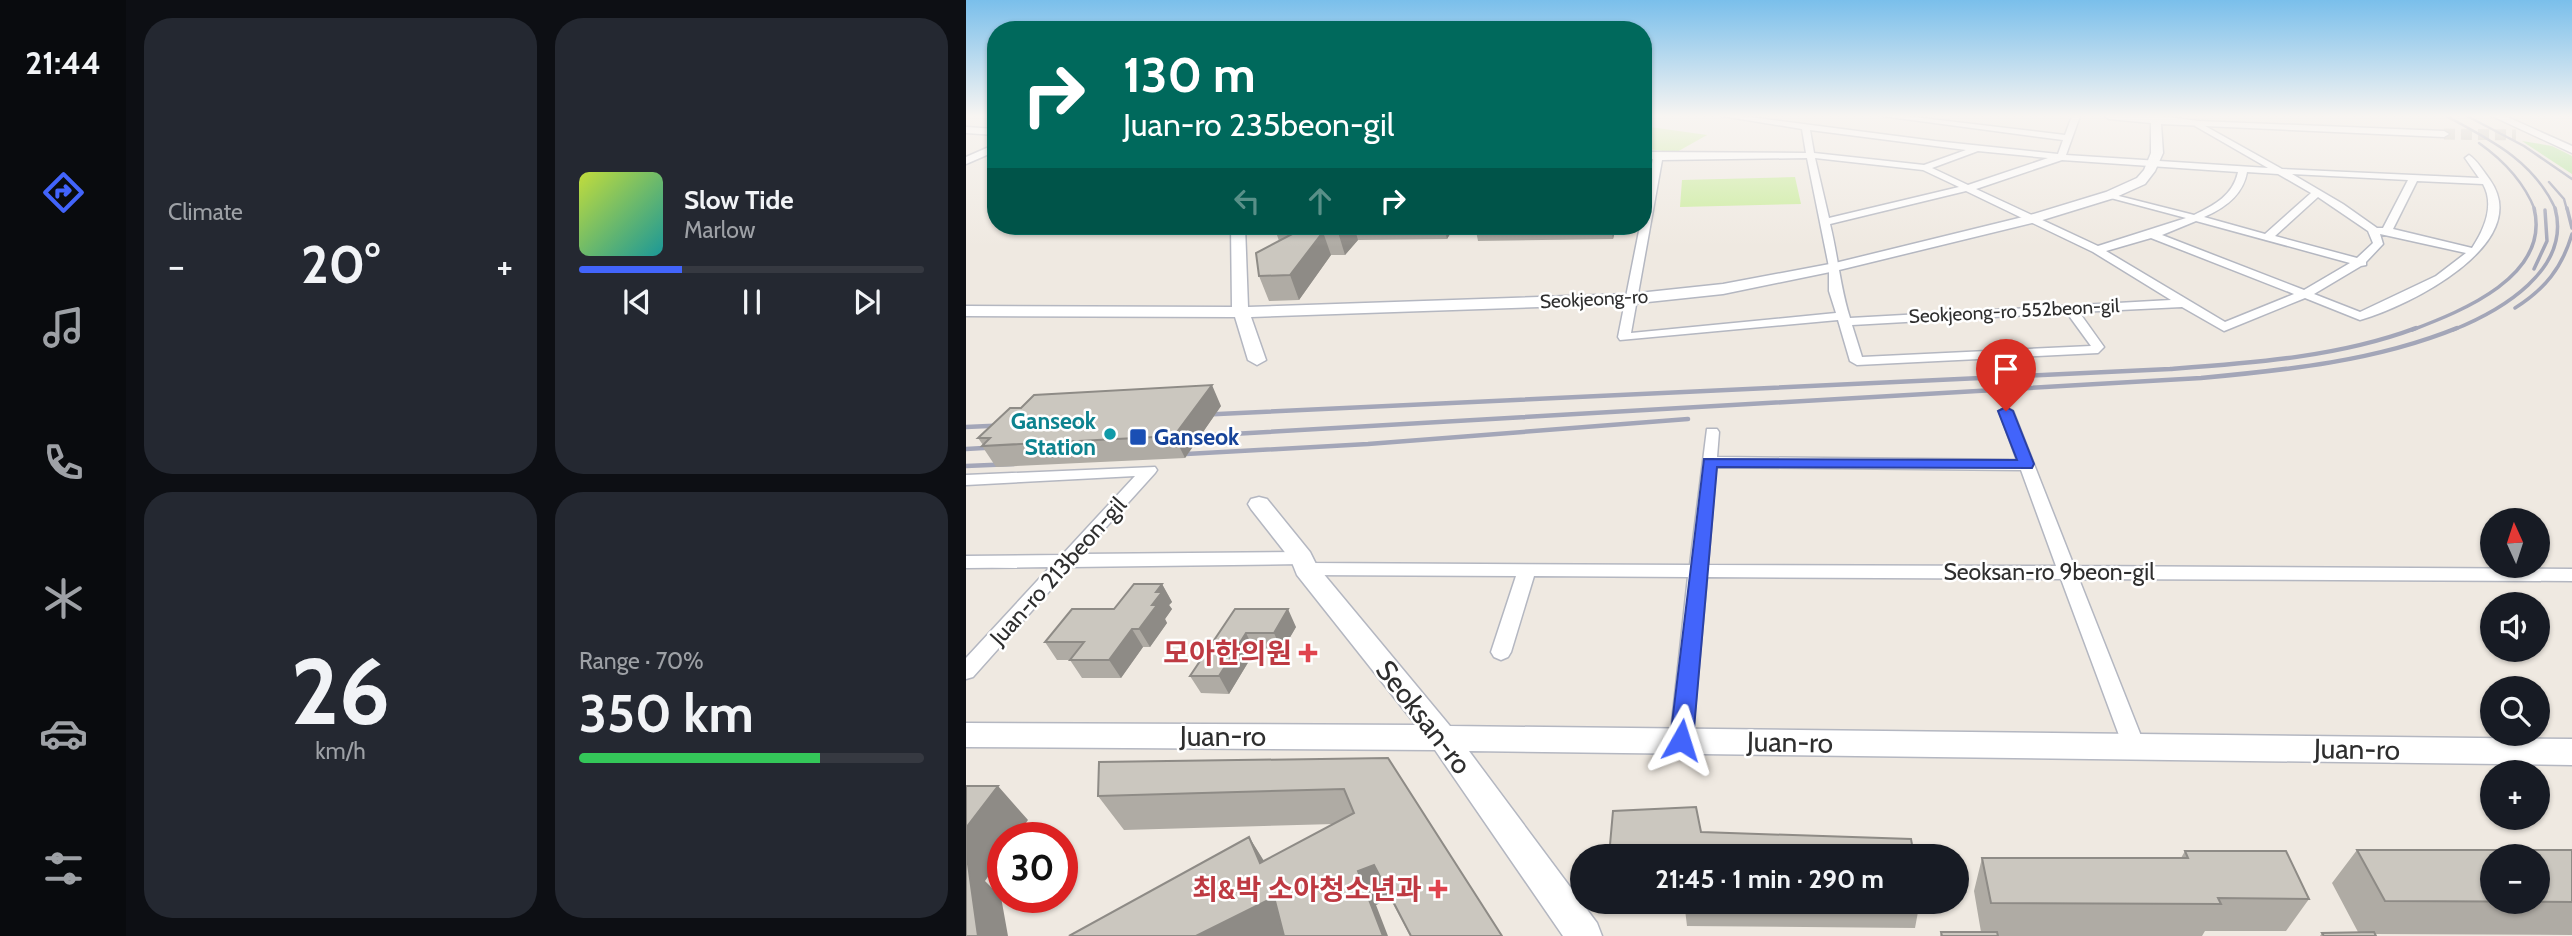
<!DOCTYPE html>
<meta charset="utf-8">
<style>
body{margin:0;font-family:Cabin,"Noto Sans KR",sans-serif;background:#242831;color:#f1f3f6;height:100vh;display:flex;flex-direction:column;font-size:26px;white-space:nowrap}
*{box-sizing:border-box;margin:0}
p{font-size:23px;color:#9ea1a6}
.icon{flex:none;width:38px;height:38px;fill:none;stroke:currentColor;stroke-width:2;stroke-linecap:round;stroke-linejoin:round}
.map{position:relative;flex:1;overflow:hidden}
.drawer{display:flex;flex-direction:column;gap:18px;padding:18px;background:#0d0f14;width:840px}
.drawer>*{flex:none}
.banner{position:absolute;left:21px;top:21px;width:665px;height:214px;border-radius:28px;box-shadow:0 2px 5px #0004;background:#00695c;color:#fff;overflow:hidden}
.needle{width:46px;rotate:357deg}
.fabs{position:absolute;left:1514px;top:508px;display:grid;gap:14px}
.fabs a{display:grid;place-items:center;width:70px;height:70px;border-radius:50%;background:#171b24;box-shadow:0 2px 5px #0004;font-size:35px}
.speed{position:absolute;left:21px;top:822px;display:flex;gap:14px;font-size:35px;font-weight:700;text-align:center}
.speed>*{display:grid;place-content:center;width:91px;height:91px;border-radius:50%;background:#171b24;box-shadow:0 2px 5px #0004;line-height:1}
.speed .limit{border:10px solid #d22;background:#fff;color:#111}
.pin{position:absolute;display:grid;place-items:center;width:60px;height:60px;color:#fff;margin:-72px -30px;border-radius:50% 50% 50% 0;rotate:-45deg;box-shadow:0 0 7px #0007}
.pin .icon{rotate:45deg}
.me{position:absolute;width:77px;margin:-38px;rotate:6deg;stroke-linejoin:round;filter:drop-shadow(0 0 5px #0008)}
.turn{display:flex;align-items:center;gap:24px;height:147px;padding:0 21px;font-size:32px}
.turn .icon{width:91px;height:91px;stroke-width:2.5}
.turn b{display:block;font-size:49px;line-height:60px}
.lanes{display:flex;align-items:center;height:66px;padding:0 21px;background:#0003;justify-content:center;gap:35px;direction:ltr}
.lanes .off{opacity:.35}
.big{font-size:52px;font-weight:700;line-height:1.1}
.drawer .widget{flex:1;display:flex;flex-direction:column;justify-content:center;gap:10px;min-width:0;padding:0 24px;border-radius:28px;background:#242831}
.drawer .dial{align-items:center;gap:0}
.dial b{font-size:91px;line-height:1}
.song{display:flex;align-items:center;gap:21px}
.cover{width:84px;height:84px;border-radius:10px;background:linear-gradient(135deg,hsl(70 70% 55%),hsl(180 70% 35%))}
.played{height:7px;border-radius:4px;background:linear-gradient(90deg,#4264fb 30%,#363941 30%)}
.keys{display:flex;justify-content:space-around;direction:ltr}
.heat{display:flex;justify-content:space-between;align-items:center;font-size:38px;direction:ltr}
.charge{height:10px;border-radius:5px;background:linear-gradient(90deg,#34c759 70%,#363941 0)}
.drawer .tiles{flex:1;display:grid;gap:18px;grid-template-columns:repeat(2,1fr)}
.trip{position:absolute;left:604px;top:844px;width:399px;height:70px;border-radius:35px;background:#171b24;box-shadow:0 2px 5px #0004;font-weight:700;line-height:70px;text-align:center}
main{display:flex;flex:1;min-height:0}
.tab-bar{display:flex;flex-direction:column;width:126px;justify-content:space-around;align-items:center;background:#090b0e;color:#9ea1a6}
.tab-bar .icon{width:49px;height:49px}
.tab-bar .selected{color:#4264fb}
.tab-bar b{font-size:32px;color:#f1f3f6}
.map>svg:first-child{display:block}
</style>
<main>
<nav class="tab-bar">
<b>21:44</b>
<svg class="icon selected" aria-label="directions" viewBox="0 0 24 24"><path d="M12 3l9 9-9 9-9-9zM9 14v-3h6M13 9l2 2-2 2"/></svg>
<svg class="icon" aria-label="music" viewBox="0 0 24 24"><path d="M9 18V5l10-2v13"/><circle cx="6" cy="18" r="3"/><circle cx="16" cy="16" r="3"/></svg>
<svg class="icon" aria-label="phone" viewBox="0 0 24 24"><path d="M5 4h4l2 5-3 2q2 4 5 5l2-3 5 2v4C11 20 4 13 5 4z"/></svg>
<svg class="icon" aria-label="climate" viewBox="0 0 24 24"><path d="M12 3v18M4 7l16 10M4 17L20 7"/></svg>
<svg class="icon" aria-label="car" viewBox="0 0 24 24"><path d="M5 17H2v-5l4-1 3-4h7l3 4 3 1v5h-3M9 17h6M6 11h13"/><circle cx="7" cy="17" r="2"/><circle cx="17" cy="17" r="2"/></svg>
<svg class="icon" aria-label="filters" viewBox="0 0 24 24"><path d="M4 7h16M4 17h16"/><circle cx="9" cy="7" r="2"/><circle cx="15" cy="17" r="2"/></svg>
</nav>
<section class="drawer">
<div class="tiles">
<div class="widget"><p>Climate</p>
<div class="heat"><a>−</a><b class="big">20°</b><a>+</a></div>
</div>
<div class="widget">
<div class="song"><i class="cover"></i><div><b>Slow Tide</b><p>Marlow</p></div></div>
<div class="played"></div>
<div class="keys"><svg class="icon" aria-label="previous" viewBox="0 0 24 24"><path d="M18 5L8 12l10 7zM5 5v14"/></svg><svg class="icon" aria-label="pause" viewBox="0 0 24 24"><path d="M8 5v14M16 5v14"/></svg><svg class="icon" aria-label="next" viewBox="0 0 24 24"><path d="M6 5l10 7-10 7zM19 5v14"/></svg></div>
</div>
<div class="widget dial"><b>26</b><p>km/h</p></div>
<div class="widget"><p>Range · 70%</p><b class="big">350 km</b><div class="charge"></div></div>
</div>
</section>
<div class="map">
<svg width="1606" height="936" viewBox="0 0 1606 936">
<rect width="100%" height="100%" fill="#efe9e1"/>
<!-- green -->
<path fill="#b6e59e" d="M 1556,141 L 1586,146 L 1606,156 L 1606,174 Z"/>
<!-- pitch -->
<path fill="#c9ec9a" d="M 677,126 L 741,135 L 709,153 L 677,148 Z
M 829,177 L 835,204 L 714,207 L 716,180 Z"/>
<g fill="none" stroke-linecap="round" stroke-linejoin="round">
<!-- secondary-tunnel -->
<path stroke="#c8c4bd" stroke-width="11" stroke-dasharray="11 6" stroke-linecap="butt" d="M 1478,134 L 1550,135"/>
<!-- street casing -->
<g stroke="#b4b7c1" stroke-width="3">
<path id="street" d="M 756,116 L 776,116 L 969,141 L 1092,154 L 1097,140 L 916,116 L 939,116 L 1099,135 L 1106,116 L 1114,116 L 1100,155 L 1302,168 L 1229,126 L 1232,122 L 1316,169 L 1513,178 L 1499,158 L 1503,155 C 1511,160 1518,172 1524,180 C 1569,244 1441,307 1394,320 L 1339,298 L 1258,331 L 1216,307 L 1113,312 L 1138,347 L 1132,353 L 891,365 L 884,361 L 872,320 L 654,340 L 652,337 L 674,226 L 677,226 L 677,209 L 687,159 L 677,158 L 677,152 L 840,153 L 836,129 ZM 844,130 L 1000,150 L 958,165 L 848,153 ZM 1012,151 L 1082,158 L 1002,185 L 966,168 ZM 841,158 L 863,267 L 863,291 L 870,313 L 665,333 L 696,160 ZM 849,158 L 957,170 L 993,187 L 863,218 ZM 1096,160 L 1272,172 C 1267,195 1249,205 1228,215 L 1141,193 L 1141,197 L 1220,218 L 1132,246 L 1010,189 ZM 1281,172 L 1312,174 L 1345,193 L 1299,234 L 1238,217 C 1259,208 1277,195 1281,172 ZM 1326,174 L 1442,180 L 1417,228 L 1411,228 L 1377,204 ZM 1451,181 L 1517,184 C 1529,205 1518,230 1506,248 L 1427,229 ZM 1000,191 L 1127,252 L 1205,300 L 884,318 C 874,287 872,256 864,224 ZM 1352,197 L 1402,231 L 1407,243 L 1391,258 L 1309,236 ZM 1230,221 L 1384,263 L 1338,290 L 1196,235 ZM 1414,234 L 1500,253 L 1470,276 L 1394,312 L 1348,294 L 1395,266 L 1400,265 L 1400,262 L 1417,244 ZM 1185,238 L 1328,294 L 1259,322 L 1140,251 ZM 1101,313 L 1125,346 L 896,357 L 886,325 Z
M 1040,407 L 1047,411 L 1108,566 L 1606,569 L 1606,581 L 1113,579 L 1179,746 L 1176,753 L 1168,755 L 1160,753 L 1157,746 L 1095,579 L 741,577 L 726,740 L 723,747 L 715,749 L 707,747 L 704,740 L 722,577 L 568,576 L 545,652 L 542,657 L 535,660 L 528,657 L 525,652 L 550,576 L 340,575 L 334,573 L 331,569 L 335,564 L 105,567 L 7,677 L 0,679 L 0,658 L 84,567 L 0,568 L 0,556 L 96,555 L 169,476 L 0,485 L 0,475 L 189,467 L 191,470 L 189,473 L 116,554 L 336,552 L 342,554 L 345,558 L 341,563 L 724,565 L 741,429 L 751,429 L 753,432 L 751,457 L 1051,460 L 1033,411 ZM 750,467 L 1055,470 L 1090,566 L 742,565 Z"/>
</g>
<!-- secondary casing -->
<g stroke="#b4b7c1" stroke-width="3">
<path id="secondary" d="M 1138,116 L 1195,116 L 1232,121 L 1478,131 L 1483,134 L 1478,137 L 1195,124 L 1197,153 L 1189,171 L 1179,184 L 1148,198 L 1070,222 L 869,271 L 757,294 L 663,304 L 285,317 L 300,360 L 291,365 L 282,360 L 269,317 L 0,316 L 0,306 L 266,307 L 265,226 L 279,226 L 282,307 L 663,294 L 757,284 L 869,263 L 1061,216 L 1140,192 L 1171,178 L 1178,170 L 1185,153 L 1185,123 L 1143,119 Z
M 1526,116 L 1539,116 L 1606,146 L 1606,153 Z
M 0,127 L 30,129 L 30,135 L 0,133 Z
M 30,144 L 30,151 L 0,164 L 0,157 Z
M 293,497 L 301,499 L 344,552 L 351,566 L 484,726 L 1606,739 L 1606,765 L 503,751 L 631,923 L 636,936 L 597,936 L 469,750 L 0,747 L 0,723 L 450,725 L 331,575 L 325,560 L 285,509 L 282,504 L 285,499 Z"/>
</g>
<!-- street -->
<use href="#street" fill="#fff" fill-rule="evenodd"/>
<!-- secondary -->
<use href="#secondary" fill="#fff" fill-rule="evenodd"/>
<!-- rail-far2 -->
<path stroke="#a3a6b8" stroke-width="2.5" d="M 1480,116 C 1525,140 1568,161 1590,210
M 1501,116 L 1558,146 L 1606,179
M 1513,143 C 1537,160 1558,182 1569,210
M 1583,182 L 1598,199 L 1601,210"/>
<!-- rail-far1 -->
<path stroke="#a3a6b8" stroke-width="3.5" d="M 1601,208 L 1606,228
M 1568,269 L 1581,241 L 1579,210
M 1549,308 C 1579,289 1596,268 1606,234
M 1446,330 C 1496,311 1585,276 1568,208
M 1487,330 C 1534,311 1606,270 1589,208"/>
<!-- rail -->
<path stroke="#a3a6b8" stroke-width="4.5" d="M 231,415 L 1204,369 C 1286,363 1373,357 1450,328
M 0,427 L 45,425
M 213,437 L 1235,378 C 1321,370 1410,361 1491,328
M 0,449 L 35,447
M 202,455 L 402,444 L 722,419
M 0,466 L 48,464"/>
</g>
<!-- wall -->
<path fill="#afaba4" d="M 316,226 L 489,226 L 481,239 L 392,240 L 379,255 L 365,255 L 333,300 L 303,301 L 293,276 L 313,241 L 310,232 Z
M 509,226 L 650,226 L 647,239 L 512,241 Z
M 255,406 L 219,458 L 30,467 L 16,446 L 17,445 L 12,438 Z
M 196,584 L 206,602 L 203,605 L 206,609 L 199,619 L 201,623 L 184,647 L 177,647 L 155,678 L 116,678 L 104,660 L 91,660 L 79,642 L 148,609 Z
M 269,609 L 330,627 L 316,651 L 289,651 L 263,694 L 235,693 L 224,676 Z
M 422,758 L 536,936 L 444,936 L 424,898 L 410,905 L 317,936 L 103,936 L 283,837 L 298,861 L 368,824 L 158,830 L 132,796 Z
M 1391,850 L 1606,850 L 1606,935 L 1409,934 L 1410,936 L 1354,936 L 1356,933 L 1392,932 L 1366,883 Z
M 1219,851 L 1343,899 L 1320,931 L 1239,931 L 1236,936 L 974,936 L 975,932 L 1015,932 L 1008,891 L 1016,858 L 1215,858 Z
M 718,901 L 954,901 L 949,928 L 721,926 Z"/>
<!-- shaded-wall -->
<path fill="#8e8b86" d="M 378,226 L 388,226 L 392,240 L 379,255 L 372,232 Z
M 478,226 L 489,226 L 481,239 Z
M 645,226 L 650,226 L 647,239 Z
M 357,232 L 365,255 L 333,300 L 324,275 Z
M 246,385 L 255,406 L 219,458 L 208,436 Z
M 196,584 L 206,602 L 203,605 L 206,609 L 199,619 L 201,623 L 184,647 L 173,629 L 186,605 L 190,592 Z
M 322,609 L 330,627 L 316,651 L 308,633 Z
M 166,629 L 177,647 L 155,678 L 143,660 Z
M 280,633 L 289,651 L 263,694 L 253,676 Z
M 32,786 L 62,820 L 49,838 L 37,838 L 37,855 L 19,881 L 35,897 L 42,936 L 12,936 L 0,874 L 0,828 Z
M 283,837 L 304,871 L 294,863 Z
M 408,865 L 424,898 L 410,905 L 422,936 L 417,936 L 392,871 Z
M 308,897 L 329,929 L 317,936 L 230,936 Z"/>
<!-- building -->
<path fill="#cbc7bf" stroke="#8e8b86" stroke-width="2" fill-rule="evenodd" d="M 316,226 L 378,226 L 372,232 L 357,232 L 324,275 L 293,276 L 290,253 L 330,232 L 310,232 Z
M 246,385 L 208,436 L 16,446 L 24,438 L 12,438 L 44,408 L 55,408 L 68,395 Z
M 168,584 L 196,584 L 190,592 L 196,592 L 186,605 L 191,605 L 173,629 L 166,629 L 143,660 L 104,660 L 118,642 L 79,642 L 106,609 L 148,609 Z
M 269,609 L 322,609 L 308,633 L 280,633 L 253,676 L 224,676 Z
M 422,758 L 536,936 L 445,936 L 408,865 L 392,871 L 417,936 L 318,936 L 308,897 L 230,936 L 103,936 L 283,837 L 294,863 L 388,813 L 378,789 L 132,796 L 133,762 Z
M 0,786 L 32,786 L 0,828 Z
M 730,807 L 735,832 L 945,839 L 948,856 L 643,856 L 647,811 Z
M 1391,850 L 1606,850 L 1606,902 L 1419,901 ZM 1526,856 L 1572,856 L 1572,901 L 1526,901 Z
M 1219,851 L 1320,851 L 1343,899 L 1252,898 L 1255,904 L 1025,903 L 1016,858 L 1222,858 Z
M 0,864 L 2,864 L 12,936 L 0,936 Z
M 975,932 L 1031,932 L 1032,936 L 976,936 Z
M 1408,932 L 1410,936 L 1358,936 L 1356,933 Z"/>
<!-- sky -->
<linearGradient id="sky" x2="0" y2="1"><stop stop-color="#7abfeb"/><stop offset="0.47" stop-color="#f8f5f2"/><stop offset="1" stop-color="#f8f5f2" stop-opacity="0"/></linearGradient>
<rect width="1606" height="247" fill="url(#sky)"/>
<!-- route -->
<path fill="#4264fb" stroke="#2b41a3" stroke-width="2" d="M 1040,407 L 1047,411 L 1068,464 L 1066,468 L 751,467 L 727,740 L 723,747 L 715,750 L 708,747 L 704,740 L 738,459 L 1051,460 L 1032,411 Z"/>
<!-- markers -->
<circle fill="#0f9aa8" stroke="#fff" stroke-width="2.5" cx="144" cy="434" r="7"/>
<rect fill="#1a4fb4" stroke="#fff" stroke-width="2.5" x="163" y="428" width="18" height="18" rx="3.5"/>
<g fill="#e0444e" stroke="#fff" stroke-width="2.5">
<path d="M338.5 642.5h7v7h7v7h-7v7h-7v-7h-7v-7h7z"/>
<path d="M468.5 878.5h7v7h7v7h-7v7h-7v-7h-7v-7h7z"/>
</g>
<g text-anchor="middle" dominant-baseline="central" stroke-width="5" stroke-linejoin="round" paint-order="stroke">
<!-- far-street labels -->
<g font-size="19" fill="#2e2e2e" stroke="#fff">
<text transform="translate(628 299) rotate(-3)">Seokjeong-ro</text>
<text transform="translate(1048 311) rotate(-3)">Seokjeong-ro 552beon-gil</text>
</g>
<!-- culture labels -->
<g font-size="23" font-weight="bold" fill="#0d838f" stroke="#fff" text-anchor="end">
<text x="130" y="421">Ganseok<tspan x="130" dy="26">Station</tspan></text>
</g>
<!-- transit labels -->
<g font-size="23" font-weight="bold" fill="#164399" stroke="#fff" text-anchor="start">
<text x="188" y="437">Ganseok</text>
</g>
<!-- street labels -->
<g font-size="23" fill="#2e2e2e" stroke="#fff">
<text transform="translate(92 571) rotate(-48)">Juan-ro 213beon-gil</text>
<text x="1083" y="572">Seoksan-ro 9beon-gil</text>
</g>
<!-- near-health labels -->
<g font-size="28" font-weight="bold" fill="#be3a42" stroke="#fff" text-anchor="end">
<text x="326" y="653">모아한의원</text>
<text x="456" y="889">최&amp;박 소아청소년과</text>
</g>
<!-- near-street labels -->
<g font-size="28" fill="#2e2e2e" stroke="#fff">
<text transform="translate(458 717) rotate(52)">Seoksan-ro</text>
<text x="257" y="736">Juan-ro</text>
<text transform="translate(824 742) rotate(1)">Juan-ro</text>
<text transform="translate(1391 749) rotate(1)">Juan-ro</text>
</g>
</g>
</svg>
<div class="fabs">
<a><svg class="needle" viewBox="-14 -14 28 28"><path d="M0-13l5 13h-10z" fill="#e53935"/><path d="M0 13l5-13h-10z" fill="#9ea1a6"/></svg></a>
<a><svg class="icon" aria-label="sound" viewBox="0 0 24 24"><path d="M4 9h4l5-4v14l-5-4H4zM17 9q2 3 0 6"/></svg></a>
<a><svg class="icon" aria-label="search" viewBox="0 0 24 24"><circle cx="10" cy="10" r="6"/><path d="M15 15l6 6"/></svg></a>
<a>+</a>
<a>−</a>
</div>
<div class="speed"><div class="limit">30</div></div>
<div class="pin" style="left:1040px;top:411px;background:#d93025"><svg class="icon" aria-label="arrive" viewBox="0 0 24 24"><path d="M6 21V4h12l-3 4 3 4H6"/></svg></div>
<svg class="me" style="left:715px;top:740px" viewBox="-20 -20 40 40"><path d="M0-17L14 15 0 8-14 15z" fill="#4264fb" stroke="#fff" stroke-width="4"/></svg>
<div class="trip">21:45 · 1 min · 290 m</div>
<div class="banner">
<div class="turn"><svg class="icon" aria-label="right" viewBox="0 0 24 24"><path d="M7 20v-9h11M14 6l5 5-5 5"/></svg><div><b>130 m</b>Juan-ro 235beon-gil</div></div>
<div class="lanes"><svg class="icon off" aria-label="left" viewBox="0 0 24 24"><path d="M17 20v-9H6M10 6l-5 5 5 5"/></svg><svg class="icon off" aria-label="ahead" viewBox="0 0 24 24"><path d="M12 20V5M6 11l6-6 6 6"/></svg><svg class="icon" aria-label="right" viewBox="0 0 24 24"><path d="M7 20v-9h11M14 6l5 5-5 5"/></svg></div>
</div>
</div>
</main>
